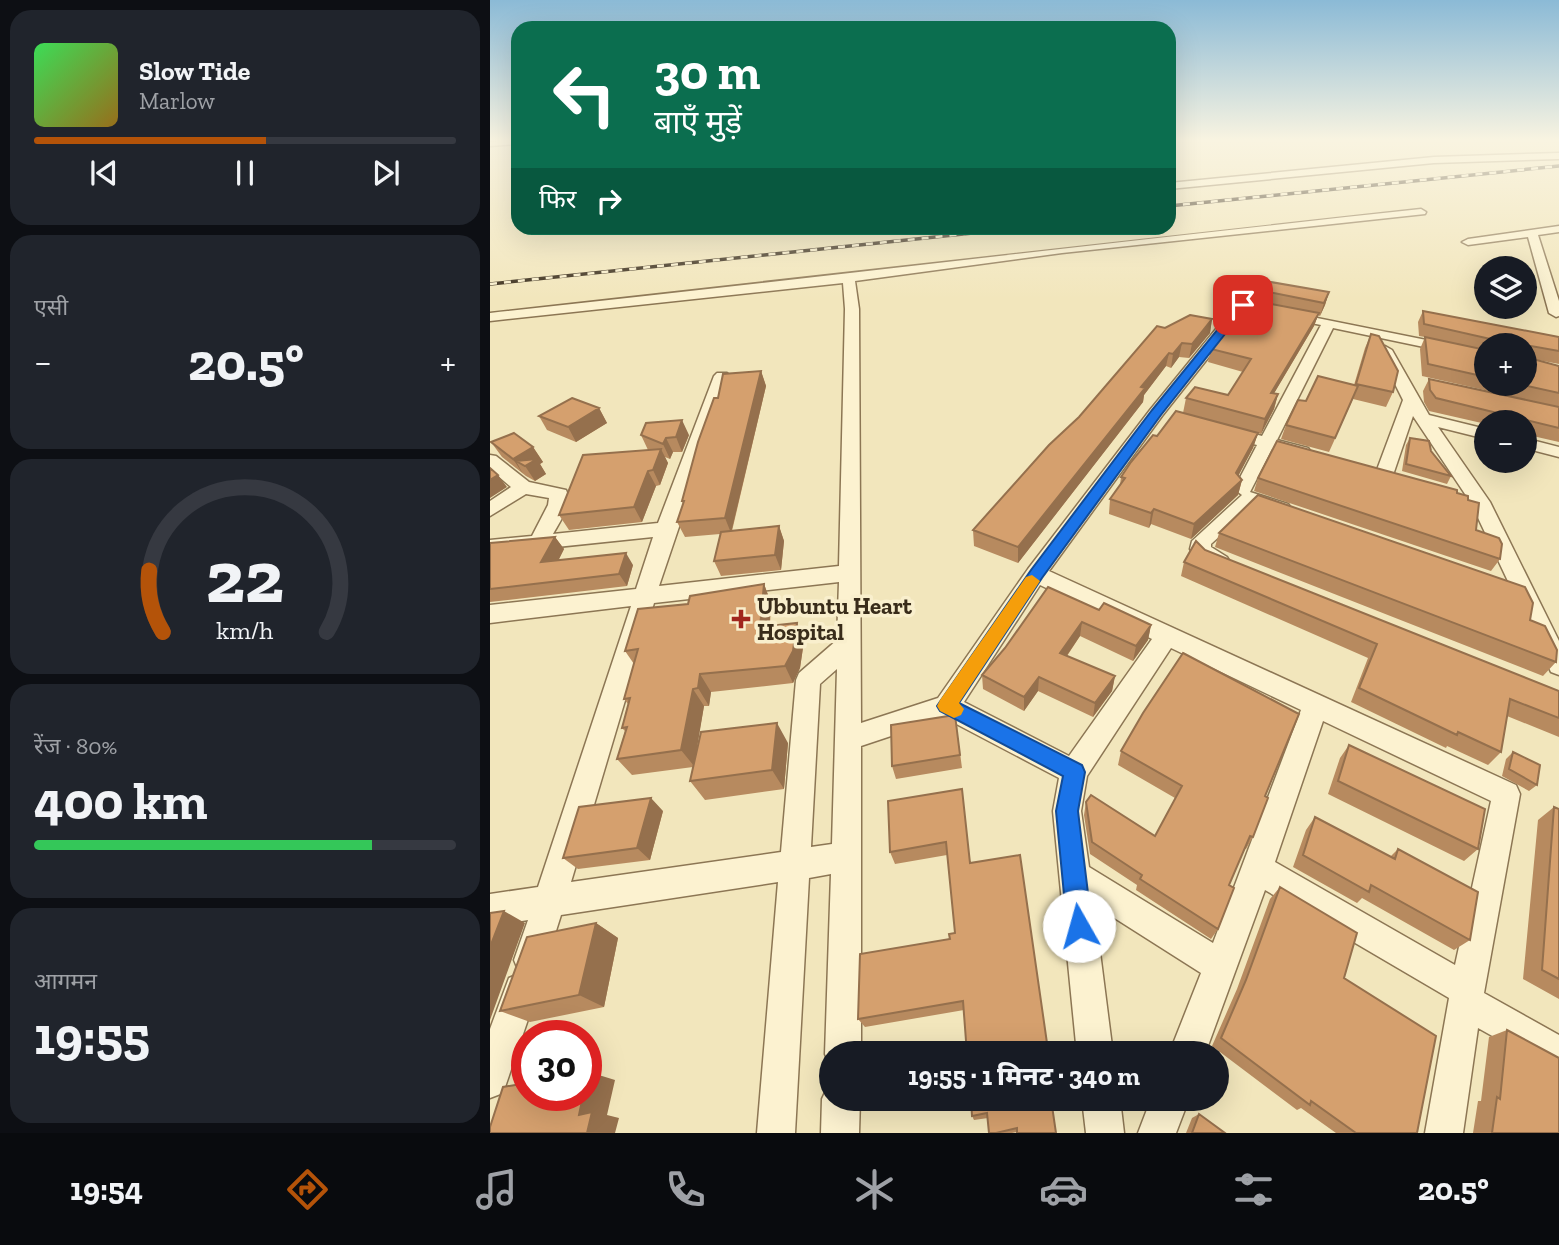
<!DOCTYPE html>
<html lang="hi">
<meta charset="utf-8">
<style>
body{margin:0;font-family:"Zilla Slab","Noto Sans Devanagari",serif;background:#20242c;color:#f1f3f6;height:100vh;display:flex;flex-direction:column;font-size:26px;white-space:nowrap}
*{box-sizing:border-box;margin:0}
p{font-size:23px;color:#9ea1a6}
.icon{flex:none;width:38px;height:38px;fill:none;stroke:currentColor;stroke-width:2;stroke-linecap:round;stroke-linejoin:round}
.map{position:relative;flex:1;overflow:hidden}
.side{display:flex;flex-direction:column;gap:10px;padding:10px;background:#0d0f14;width:490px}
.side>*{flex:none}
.hud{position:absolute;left:21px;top:21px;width:665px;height:214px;border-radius:21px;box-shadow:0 7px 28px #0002;background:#0b6e4f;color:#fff;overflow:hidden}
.fabs{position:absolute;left:984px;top:256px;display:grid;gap:14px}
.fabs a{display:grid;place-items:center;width:63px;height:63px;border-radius:50%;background:#171b24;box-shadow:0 7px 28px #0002;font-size:35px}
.speed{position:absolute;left:21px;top:1020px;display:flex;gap:14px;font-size:35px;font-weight:700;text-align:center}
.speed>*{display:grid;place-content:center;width:91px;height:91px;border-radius:50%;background:#171b24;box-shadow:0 7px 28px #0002;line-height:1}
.speed .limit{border:10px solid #d22;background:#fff;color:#111}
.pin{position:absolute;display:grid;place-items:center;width:60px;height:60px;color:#fff;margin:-30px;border-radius:14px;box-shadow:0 4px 10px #0006}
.me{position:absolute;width:77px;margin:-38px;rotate:353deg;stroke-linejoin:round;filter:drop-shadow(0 0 5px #0008)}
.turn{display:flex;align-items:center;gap:24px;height:147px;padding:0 28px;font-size:32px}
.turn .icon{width:91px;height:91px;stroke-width:2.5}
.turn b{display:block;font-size:49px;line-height:60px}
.then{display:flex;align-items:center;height:66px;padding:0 28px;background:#0003;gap:14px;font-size:26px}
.big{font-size:52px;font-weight:800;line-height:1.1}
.side .card{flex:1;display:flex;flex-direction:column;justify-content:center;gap:10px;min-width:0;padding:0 24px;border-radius:21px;background:#20242c}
.side .dial{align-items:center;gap:0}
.dial svg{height:182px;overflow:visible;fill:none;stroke:#363941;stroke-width:7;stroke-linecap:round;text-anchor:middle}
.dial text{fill:#f1f3f6;stroke:none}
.song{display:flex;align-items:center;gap:21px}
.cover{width:84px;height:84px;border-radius:10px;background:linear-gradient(135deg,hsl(130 70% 55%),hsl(40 70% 35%))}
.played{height:7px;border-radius:4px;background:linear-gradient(90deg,#b45309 55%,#363941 55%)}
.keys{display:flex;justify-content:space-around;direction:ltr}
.heat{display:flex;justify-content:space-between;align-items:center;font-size:38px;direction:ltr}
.charge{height:10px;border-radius:5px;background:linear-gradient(90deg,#34c759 80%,#363941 0)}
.trip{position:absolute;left:329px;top:1041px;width:410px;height:70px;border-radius:35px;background:#171b24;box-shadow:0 7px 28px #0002;font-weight:800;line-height:70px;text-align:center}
.tabs{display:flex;height:112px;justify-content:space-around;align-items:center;background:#090b0e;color:#9ea1a6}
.tabs .icon{width:49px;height:49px}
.tabs .on{color:#b45309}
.tabs b{font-size:32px;color:#f1f3f6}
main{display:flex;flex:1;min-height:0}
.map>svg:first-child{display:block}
</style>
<main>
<section class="side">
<div class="card">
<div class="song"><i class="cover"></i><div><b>Slow Tide</b><p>Marlow</p></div></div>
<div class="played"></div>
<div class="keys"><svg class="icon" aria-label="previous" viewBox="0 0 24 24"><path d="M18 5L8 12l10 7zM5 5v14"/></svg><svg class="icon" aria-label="pause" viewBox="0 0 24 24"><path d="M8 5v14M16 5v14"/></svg><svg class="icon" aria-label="next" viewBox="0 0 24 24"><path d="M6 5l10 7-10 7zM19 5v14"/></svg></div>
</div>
<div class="card"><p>एसी</p>
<div class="heat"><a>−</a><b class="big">20.5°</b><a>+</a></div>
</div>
<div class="card dial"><svg viewBox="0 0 100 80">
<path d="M14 69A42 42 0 1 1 86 69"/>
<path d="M14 69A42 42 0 0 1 8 42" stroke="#b45309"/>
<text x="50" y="56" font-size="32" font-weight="700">22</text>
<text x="50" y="72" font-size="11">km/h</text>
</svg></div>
<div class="card"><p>रेंज · 80%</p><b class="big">400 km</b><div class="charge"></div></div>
<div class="card"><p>आगमन</p><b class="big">19:55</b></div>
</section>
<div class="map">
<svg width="1069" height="1133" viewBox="0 0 1069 1133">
<rect width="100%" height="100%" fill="#f2e6bc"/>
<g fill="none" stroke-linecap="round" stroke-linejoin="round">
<!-- minor casing -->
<g stroke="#8c7654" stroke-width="3">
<path id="minor" d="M 28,140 L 28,144 L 0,146 L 0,142 Z
M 1069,153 L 1069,159 L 944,163 L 679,189 L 679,183 L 944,157 Z
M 931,209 L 936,212 L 935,214 L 572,253 L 365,281 L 369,309 L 371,723 L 448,698 L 538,569 L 660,410 L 748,302 L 996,352 L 996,360 L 843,328 L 787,440 L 818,448 L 821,452 L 812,457 L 782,449 L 760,492 L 798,504 L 801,508 L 798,512 L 791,514 L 763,506 L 721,544 L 721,547 L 737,557 L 740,562 L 737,567 C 723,572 708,561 700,549 L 702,541 L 752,495 L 744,489 L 767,445 L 733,436 L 731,432 L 739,427 L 772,436 L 831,325 L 756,310 L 672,416 L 559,571 L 1026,785 L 1030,794 L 994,993 L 1069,1035 L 1069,1073 L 988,1028 L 973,1133 L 935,1133 L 959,998 L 775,890 L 715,1054 L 679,1054 L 711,973 L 604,905 L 623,1054 L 587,1054 L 563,811 L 569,778 L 455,718 L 371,746 L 371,1054 L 341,1054 L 341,1067 L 335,1054 L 341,874 L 319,878 L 305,1133 L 267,1133 L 288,882 L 71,915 L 53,972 L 41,977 L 29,972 L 24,960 L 38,920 L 0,926 L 0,894 L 48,887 L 141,606 L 0,623 L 0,605 L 146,589 L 163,537 L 0,554 L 0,540 L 42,536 L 58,505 L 59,498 L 36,494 L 0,516 L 0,501 L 21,487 L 0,469 L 0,455 L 6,456 L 39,482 L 76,490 C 83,504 70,521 63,534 L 168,523 L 224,376 L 227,373 L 237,373 L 240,376 L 169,586 L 349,566 L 355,309 L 353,283 L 0,321 L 0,313 C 311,280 620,242 931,209 ZM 349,582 L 347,640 L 309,673 L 306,680 L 291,852 L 81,882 L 164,603 ZM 550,585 L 662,639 L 579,756 L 474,702 ZM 681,648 L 811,710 L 723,943 L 599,867 L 591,811 L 597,776 ZM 347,669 L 342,844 L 321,847 L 330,684 ZM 833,721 L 1001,801 L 965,965 L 785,862 Z
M 1069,226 L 1069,232 L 1048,235 L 1069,301 L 1069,316 L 1066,317 L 1059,313 L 1038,237 L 978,245 L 972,242 L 978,239 Z
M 895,346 L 902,350 L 939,415 L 996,429 L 996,439 L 948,427 L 1000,502 L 1069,641 L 1069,675 L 1061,672 L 981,503 L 923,416 L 903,475 L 894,481 L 885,475 L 913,400 L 888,350 Z
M 1034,438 L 1069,447 L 1069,457 L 1034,448 Z
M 31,973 L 43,978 L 48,990 L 13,1093 L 0,1098 L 0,1029 L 19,978 Z
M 341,1084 L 341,1099 L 370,1099 L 369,1133 L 331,1133 L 332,1099 L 338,1086 Z
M 592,1099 L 630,1099 L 634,1133 L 596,1133 Z
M 661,1099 L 699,1099 L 686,1133 L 648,1133 Z"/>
</g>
<!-- minor -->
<use href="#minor" fill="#fcf2d0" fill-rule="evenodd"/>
<!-- rail casing -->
<g stroke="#392c1a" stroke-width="3.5">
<path id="rail" d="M 679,206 L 1069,166
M 0,284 L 530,228"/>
</g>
<!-- rail -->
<use href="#rail" stroke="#f9efcd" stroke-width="2.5" stroke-dasharray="7" stroke-linecap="butt"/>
</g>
<!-- wall -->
<path fill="#b78a5f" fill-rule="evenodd" d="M 764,289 L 839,292 L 835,305 L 830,316 L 828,315 L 824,326 L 784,393 L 788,394 L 784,409 L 771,434 L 768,433 L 763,448 L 748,475 L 752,480 L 748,495 L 701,539 L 661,524 L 659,528 L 619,514 L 620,499 L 630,485 L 631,477 L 667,436 L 693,413 L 696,398 L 738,395 L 753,372 L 718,362 L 721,349 L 761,300 Z
M 933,311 L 1069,337 L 1069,364 L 1048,360 L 1069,366 L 1069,442 L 1034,434 L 1034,422 L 996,422 L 996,424 L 939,411 L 934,402 L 933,391 L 939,379 L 1026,397 L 932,376 L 930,349 L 935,337 L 929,336 L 928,322 ZM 996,345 L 1034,345 L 1034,383 L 996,383 Z
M 722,319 L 720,333 L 699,358 L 689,357 L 681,368 L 676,366 L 654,395 L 653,402 L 528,563 L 484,546 L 483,530 L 589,417 L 675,328 Z
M 881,334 L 903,392 L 896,407 L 863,399 L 839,452 L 791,439 L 796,425 L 864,385 L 875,348 Z
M 271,371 L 276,386 L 242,531 L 289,526 L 294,541 L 291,570 L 231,576 L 224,561 L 230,534 L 195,537 L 187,522 L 193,504 L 192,501 L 228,398 Z
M 109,408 L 117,423 L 86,442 L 57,430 L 49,416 Z
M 151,435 L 199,435 L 192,452 L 183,452 L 180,459 L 175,457 L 178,463 L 170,485 L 166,486 L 152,522 L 79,530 L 69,515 L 158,450 Z
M 920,438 L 941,451 L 961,476 L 957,484 L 912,471 L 916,445 Z
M 1,442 L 43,447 L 53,462 L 50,464 L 56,474 L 45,481 L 36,476 L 12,457 Z
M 768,478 L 967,493 L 978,500 L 986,530 L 1010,559 L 1001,571 L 764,491 Z
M 729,533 L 1040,620 L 1066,662 L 1053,676 L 725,547 Z
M 65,537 L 74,549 L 68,561 L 143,565 L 137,586 L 0,602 L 0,543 Z
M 715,550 L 1069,691 L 1069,737 L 1017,716 L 1011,752 L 998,765 L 957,746 L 956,748 L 861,702 L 878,658 L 691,576 L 694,562 Z
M 274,584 L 281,603 L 280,626 L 307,623 L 314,641 L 310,668 L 303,683 L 221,692 L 219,706 L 214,706 L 205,756 L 298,743 L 294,789 L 215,800 L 200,781 L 203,767 L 142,775 L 127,759 L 135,731 L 132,728 L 138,704 L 134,699 L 144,664 L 135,651 L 198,604 Z
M 609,610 L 661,625 L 658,640 L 643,661 L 590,636 L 577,656 L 625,676 L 622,691 L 603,717 L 548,691 L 534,711 L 493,689 L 492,675 Z
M 465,715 L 472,768 L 406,779 L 402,766 Z
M 859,745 L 988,849 L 974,861 L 838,794 L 850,758 Z
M 631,751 L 775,796 L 763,837 L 756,849 L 754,849 L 739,885 L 728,929 L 721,939 L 646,890 L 647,885 L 600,854 L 594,815 L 596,802 L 665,836 L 685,798 L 628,765 Z
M 1023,752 L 1047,785 L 1039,791 L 1012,776 L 1016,759 Z
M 472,789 L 480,863 L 558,1050 L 557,1054 L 477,1054 L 474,1010 L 375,1027 L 368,1019 L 465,933 L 457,855 L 405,864 L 400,852 Z
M 1064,807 L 1069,809 L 1069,999 L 1033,979 L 1048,820 Z
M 173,811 L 160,860 L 88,869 L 73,858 Z
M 825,817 L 900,857 L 908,849 L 980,940 L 964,950 L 872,898 L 867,903 L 803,867 L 816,830 Z
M 790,887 L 854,978 L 927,1133 L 846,1133 L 811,1108 L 807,1110 L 722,1046 L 747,989 L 780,899 Z
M 106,923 L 128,938 L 114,1007 L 40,1022 L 10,1011 Z
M 1017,1030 L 1069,1133 L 983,1133 L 988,1101 L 991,1101 L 999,1037 Z
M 561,1099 L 527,1132 L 522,1133 L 499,1133 L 498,1118 L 484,1120 L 482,1116 Z
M 709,1114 L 735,1133 L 696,1133 L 702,1118 Z"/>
<!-- shaded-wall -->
<path fill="#95704d" d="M 839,292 L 835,305 L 830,316 L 834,303 Z
M 829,313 L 824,326 L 776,407 L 781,393 Z
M 722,319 L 720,333 L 699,358 L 702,344 Z
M 692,343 L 689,357 L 681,368 L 683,354 Z
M 679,353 L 676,366 L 654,395 L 653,402 L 528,563 L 528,547 L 651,387 Z
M 271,371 L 276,386 L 241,533 L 235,518 Z
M 788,394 L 784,409 L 771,434 L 775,419 Z
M 109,408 L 117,423 L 86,442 L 78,427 Z
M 192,420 L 199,435 L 192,452 L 186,437 Z
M 768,433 L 763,448 L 742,488 L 746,473 Z
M 176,438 L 183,452 L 180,459 L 173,444 Z
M 43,447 L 53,462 L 50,464 L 56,474 L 45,481 L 35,466 L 26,461 L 33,474 L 23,459 Z
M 171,449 L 178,463 L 170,485 L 163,470 Z
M 158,471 L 166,486 L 152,522 L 144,507 Z
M 8,475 L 17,487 L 0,498 L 0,480 Z
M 752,480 L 748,495 L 701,539 L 704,524 Z
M 664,509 L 661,524 L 659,528 L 661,513 Z
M 289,526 L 294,541 L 291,570 L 285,555 Z
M 65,537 L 74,549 L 61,575 L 51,562 Z
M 136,553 L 143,565 L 137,586 L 129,574 Z
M 274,584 L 281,603 L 278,645 L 270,627 Z
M 592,622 L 590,636 L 569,667 L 570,653 Z
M 307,623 L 314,641 L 310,668 L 303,683 L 295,666 Z
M 661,625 L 658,640 L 643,661 L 646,646 Z
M 210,674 L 221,692 L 219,706 L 208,688 Z
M 625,676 L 622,691 L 603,717 L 605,703 Z
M 549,677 L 548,691 L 534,711 L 534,697 Z
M 203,689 L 214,706 L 204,766 L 191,750 Z
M 287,723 L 298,743 L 294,789 L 282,770 Z
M 161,798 L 173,811 L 160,860 L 147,848 Z
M 14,911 L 35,923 L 0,1020 L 0,947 Z
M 106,923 L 128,938 L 114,1007 L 89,995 Z
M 99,1072 L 125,1080 L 117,1115 L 129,1118 L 125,1133 L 97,1133 L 89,1115 L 93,1096 L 96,1096 L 96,1084 Z"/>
<!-- building -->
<path fill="#d5a06e" stroke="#95704d" stroke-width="2" d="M 769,280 L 839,292 L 834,303 L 764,289 Z
M 760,300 L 829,313 L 781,393 L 788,394 L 775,419 L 696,398 L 705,387 L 738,395 L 761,359 L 721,349 Z
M 933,311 L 1069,337 L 1069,351 L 1041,346 L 1038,348 L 1039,358 L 1069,366 L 1069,393 L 1024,383 L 1034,383 L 1034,345 L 1005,345 L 1005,340 L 934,324 Z
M 700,315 L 722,319 L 702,344 L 692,343 L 683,354 L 679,353 L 651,387 L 655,388 L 528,547 L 483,530 L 559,445 L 589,417 L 667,326 L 675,328 Z
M 881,334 L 889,336 L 908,371 L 903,392 L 866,384 Z
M 935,337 L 996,350 L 996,377 L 938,364 Z
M 271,371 L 235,518 L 187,522 L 194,501 L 192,501 L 208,442 L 224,398 L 228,398 L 233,374 Z
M 828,376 L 868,386 L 845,438 L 796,425 L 808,400 L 816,401 Z
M 939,379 L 1069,407 L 1069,428 L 946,398 L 940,390 Z
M 82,398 L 109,408 L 78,427 L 49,416 Z
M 686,411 L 768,433 L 746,473 L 752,480 L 704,524 L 664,509 L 661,513 L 620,499 L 635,478 L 631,477 L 641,462 L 663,435 L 667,436 Z
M 192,420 L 186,437 L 176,438 L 173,444 L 151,435 L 156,423 Z
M 24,433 L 43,447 L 23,459 L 1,442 Z
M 920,438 L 939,441 L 941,451 L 961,476 L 916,464 Z
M 787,441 L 967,490 L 967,493 L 978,496 L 978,500 L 989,503 L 986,530 L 1009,538 L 1012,544 L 1010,559 L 768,478 Z
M 171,449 L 163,470 L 158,471 L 144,507 L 69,515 L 93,455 Z
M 47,459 L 35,466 L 26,461 Z
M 0,468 L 8,475 L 0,480 Z
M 768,495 L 1035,587 L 1043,603 L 1040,620 L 1055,626 L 1067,650 L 1066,662 L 729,533 Z
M 289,526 L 285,555 L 224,561 L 231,532 Z
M 65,537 L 51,562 L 136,553 L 129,574 L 0,589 L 0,543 Z
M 706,541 L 715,550 L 1069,691 L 1069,718 L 1020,699 L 1011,752 L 968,732 L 967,735 L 869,688 L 887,644 L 694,562 Z
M 274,584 L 270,627 L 307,623 L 303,651 L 295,666 L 210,674 L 208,688 L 203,689 L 191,750 L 127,759 L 137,727 L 132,728 L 140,698 L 134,699 L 148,649 L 135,651 L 148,609 L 198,604 L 200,596 Z
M 558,587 L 609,610 L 614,603 L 661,625 L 646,646 L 592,622 L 570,653 L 625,676 L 605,703 L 549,677 L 534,697 L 492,675 L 515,648 Z
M 693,653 L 809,714 L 775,796 L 778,798 L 763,837 L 760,836 L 739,885 L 744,888 L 728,929 L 650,879 L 652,875 L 602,842 L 596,802 L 601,795 L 665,836 L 692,786 L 631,751 L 653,713 Z
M 465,715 L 470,755 L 402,766 L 401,725 Z
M 287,723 L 282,770 L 200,781 L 211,732 Z
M 859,745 L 995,809 L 988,849 L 848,781 Z
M 1023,752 L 1050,765 L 1047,785 L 1019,769 Z
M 472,789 L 480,863 L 530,855 L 558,1050 L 554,1051 L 554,1054 L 477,1054 L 473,1001 L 368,1019 L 370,954 L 460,939 L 459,934 L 465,933 L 456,842 L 400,852 L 398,801 Z
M 161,798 L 147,848 L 73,858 L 89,807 Z
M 1064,807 L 1069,809 L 1069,979 L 1052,970 Z
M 825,817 L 905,859 L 908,849 L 988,892 L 980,940 L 881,885 L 879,892 L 813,855 Z
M 790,887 L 867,933 L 854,978 L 946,1036 L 927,1133 L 866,1133 L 821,1101 L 820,1105 L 731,1038 L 756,980 Z
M 14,911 L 0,947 L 0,913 Z
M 106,923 L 89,995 L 10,1011 L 37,937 Z
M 1017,1030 L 1069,1058 L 1069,1133 L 1002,1133 L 1007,1097 L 1010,1099 Z
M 99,1072 L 96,1084 L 96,1073 Z
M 37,1083 L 37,1096 L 93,1096 L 89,1115 L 102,1112 L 97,1133 L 0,1133 L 0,1127 L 13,1087 Z
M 481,1099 L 561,1099 L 566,1133 L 527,1133 L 527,1128 L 506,1133 L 499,1133 L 497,1113 L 482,1116 Z
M 709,1114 L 735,1133 L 702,1133 Z"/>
<!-- sky -->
<linearGradient id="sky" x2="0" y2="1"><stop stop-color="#8bbad6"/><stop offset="0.47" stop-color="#f9f4e1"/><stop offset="1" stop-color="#f9f4e1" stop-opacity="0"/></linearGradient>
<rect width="1069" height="299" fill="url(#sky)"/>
<!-- route -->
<path fill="#1a73e8" stroke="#114b97" stroke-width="2" d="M 749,303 L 758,305 L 671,415 L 552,578 L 469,703 L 592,765 L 595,772 L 588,811 L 602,926 L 598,935 L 589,938 L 581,935 L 577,926 L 566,811 L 573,776 L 450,711 L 447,706 L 541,570 L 662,410 Z"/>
<!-- slow -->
<path fill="#f59e0b" d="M 542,575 L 550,581 L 469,703 L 474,709 L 471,715 L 464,718 L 450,711 L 447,706 L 450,700 L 536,577 Z"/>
<!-- markers -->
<path fill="#a1261e" stroke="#f9efcd" stroke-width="2.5" d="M247.5 608.5h7v7h7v7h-7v7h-7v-7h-7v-7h7z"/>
<g text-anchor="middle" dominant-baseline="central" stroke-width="7" stroke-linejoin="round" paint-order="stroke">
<!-- poi labels -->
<g font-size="23" font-weight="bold" fill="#392c1a" stroke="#f9efcd" text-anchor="start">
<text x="267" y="606">Ubbuntu Heart<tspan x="267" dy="26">Hospital</tspan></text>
</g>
</g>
</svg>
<div class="fabs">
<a><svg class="icon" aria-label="layers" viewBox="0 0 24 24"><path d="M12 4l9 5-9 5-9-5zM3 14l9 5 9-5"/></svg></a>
<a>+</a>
<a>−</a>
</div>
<div class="speed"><div class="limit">30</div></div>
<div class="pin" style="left:753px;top:305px;background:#d93025"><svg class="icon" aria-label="arrive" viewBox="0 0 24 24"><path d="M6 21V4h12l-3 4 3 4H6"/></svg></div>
<svg class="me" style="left:589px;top:926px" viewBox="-20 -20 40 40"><circle r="19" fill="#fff"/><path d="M0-13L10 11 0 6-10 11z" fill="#1a73e8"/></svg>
<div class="trip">19:55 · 1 मिनट · 340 m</div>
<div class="hud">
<div class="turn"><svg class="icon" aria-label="left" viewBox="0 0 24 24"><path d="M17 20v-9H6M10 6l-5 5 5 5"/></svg><div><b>30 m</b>बाएँ मुड़ें</div></div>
<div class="then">फिर<svg class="icon" aria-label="right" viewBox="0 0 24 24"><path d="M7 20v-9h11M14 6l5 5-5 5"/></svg></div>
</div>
</div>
</main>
<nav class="tabs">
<b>19:54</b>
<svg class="icon on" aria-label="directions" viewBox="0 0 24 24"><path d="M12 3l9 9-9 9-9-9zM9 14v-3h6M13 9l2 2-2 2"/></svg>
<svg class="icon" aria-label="music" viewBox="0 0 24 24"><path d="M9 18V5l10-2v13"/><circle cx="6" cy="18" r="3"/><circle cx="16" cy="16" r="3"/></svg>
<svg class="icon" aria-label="phone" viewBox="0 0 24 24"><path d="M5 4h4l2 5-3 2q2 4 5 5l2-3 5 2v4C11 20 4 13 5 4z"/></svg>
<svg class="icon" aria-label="climate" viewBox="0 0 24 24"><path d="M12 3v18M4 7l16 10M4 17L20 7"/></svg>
<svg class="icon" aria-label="car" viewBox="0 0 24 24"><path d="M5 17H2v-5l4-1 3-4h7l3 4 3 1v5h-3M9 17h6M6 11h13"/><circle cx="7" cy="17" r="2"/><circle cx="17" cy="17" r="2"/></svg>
<svg class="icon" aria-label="filters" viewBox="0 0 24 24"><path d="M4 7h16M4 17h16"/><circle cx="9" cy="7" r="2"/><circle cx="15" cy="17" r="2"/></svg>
<b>20.5°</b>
</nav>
